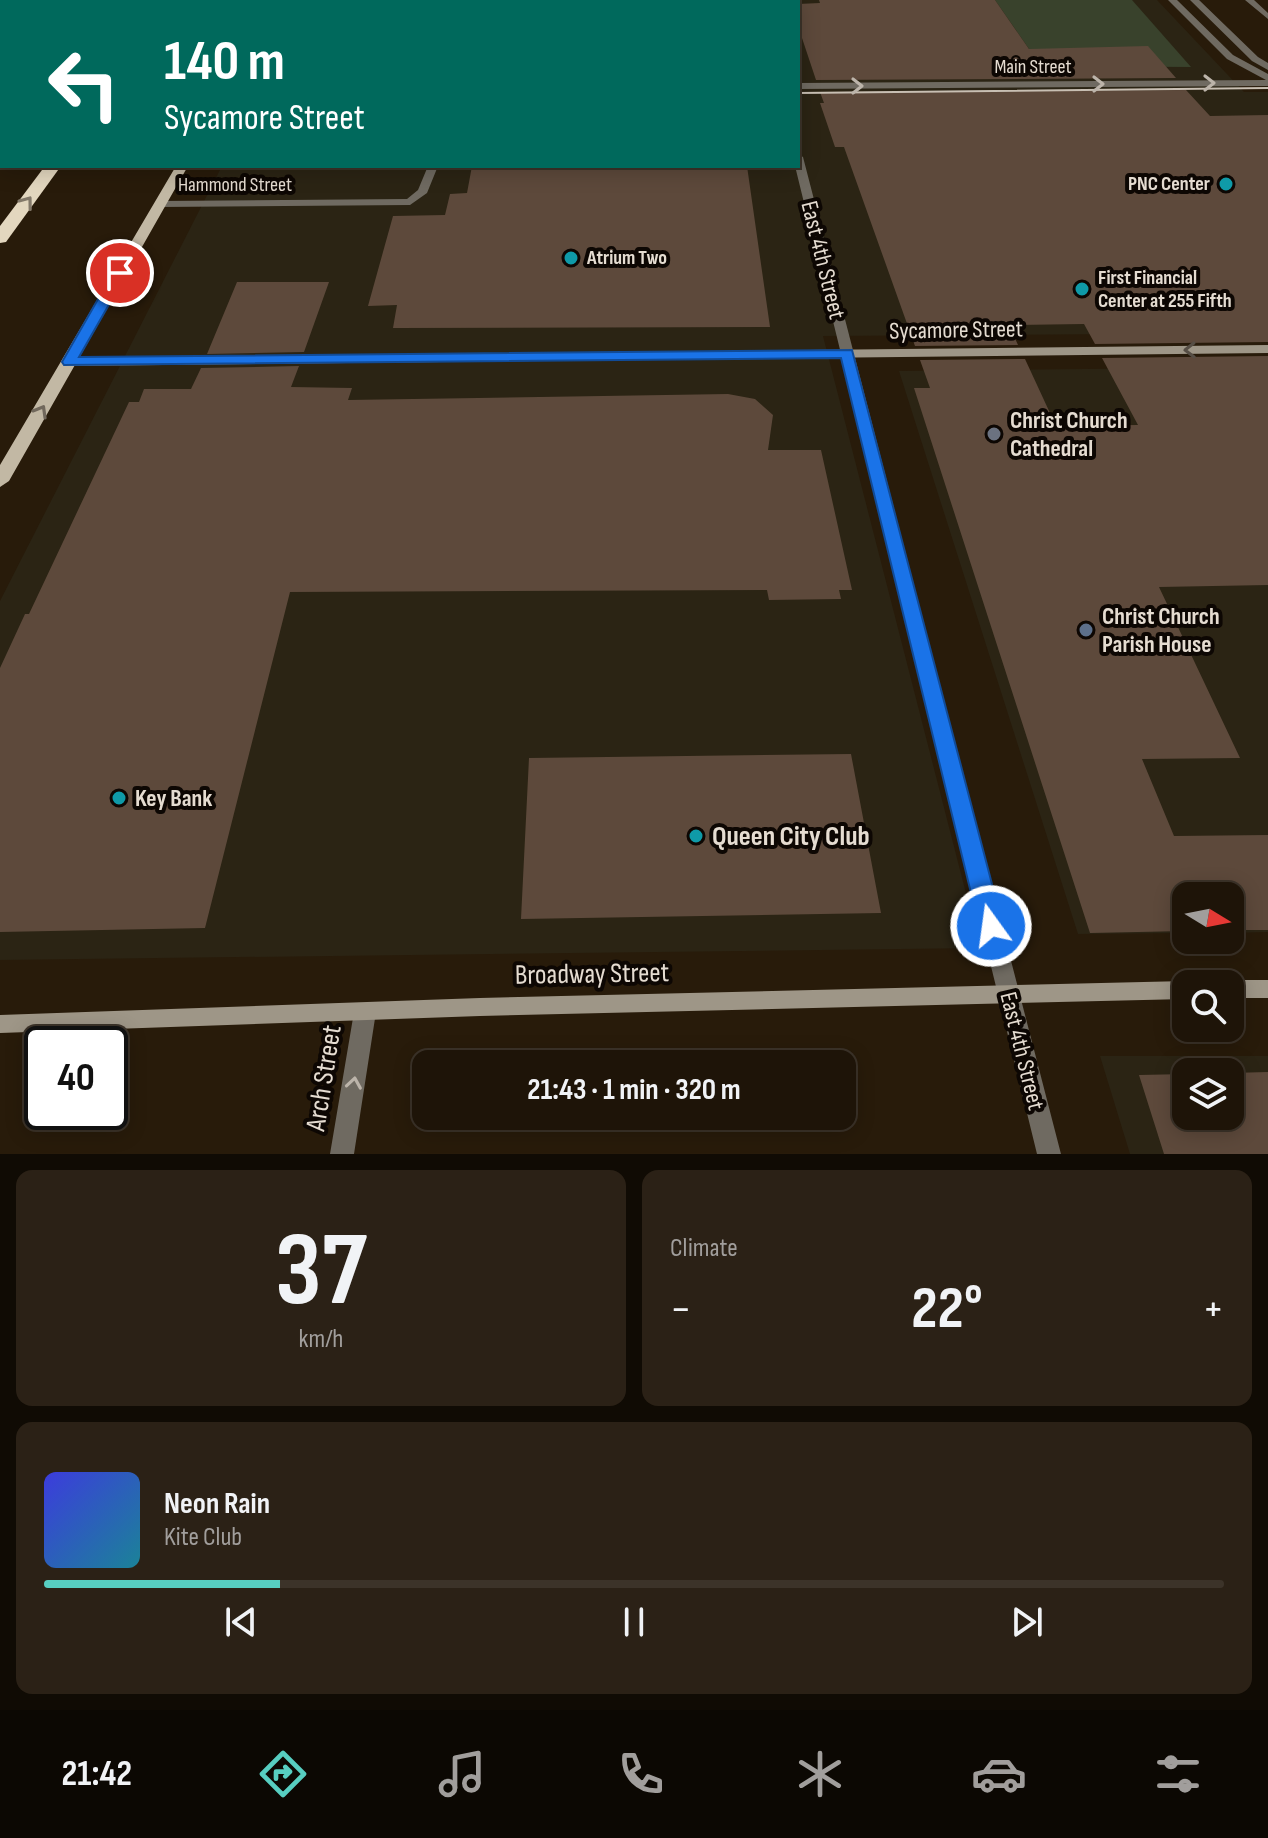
<!DOCTYPE html>
<meta charset="utf-8">
<style>
body{margin:0;font-family:"Sofia Sans Condensed",sans-serif;background:#2b2116;color:#f1f3f6;height:100vh;display:flex;flex-direction:column;font-size:30px;white-space:nowrap}
*{box-sizing:border-box;margin:0}
p{font-size:26px;color:#a19e9c}
.icon{flex:none;width:44px;height:44px;fill:none;stroke:currentColor;stroke-width:2;stroke-linecap:round;stroke-linejoin:round}
.map{position:relative;height:1154px;overflow:hidden}
.details{display:flex;flex-direction:column;gap:16px;padding:16px;background:#100b04;flex:1}
.details>*{flex:none}
.top-card{position:absolute;left:0px;top:0px;width:800px;height:168px;box-shadow:0 4px 20px #0003,0 0 0 2px #3c3329;background:#00695c;color:#fff;overflow:hidden}
.needle{width:52px;rotate:100deg}
.buttons{position:absolute;left:1172px;top:882px;display:grid;gap:16px}
.buttons a{display:grid;place-items:center;width:72px;height:72px;border-radius:16px;background:#1e1408;box-shadow:0 4px 20px #0003,0 0 0 2px #3c3329;font-size:40px}
.speed{position:absolute;left:24px;top:1026px;display:flex;gap:16px;font-size:40px;font-weight:700;text-align:center}
.speed>*{display:grid;place-content:center;width:104px;height:104px;border-radius:50%;background:#1e1408;box-shadow:0 4px 20px #0003,0 0 0 2px #3c3329;line-height:1}
.speed .limit{border:4px solid #111;border-radius:12px;background:#fff;color:#111}
.pin{position:absolute;display:grid;place-items:center;width:68px;height:68px;color:#fff;margin:-34px;border:4px solid #fff;border-radius:50%;box-shadow:0 2px 8px #0007}
.me{position:absolute;width:88px;margin:-44px;rotate:346deg;stroke-linejoin:round;filter:drop-shadow(0 0 6px #0008)}
.turn{display:flex;align-items:center;gap:28px;height:168px;padding:0 32px;font-size:36px}
.turn .icon{width:104px;height:104px;stroke-width:2.5}
.turn b{display:block;font-size:56px;line-height:68px}
.big{font-size:60px;font-weight:700;line-height:1.1}
.details .widget{flex:1;display:flex;flex-direction:column;justify-content:center;gap:12px;min-width:0;padding:0 28px;border-radius:16px;background:#2b2116}
.details .dial{align-items:center;gap:0}
.dial b{font-size:104px;line-height:1}
.song{display:flex;align-items:center;gap:24px}
.cover{width:96px;height:96px;border-radius:12px;background:linear-gradient(135deg,hsl(240 70% 55%),hsl(190 70% 35%))}
.played{height:8px;border-radius:4px;background:linear-gradient(90deg,#57cec1 20%,#3c3329 20%)}
.keys{display:flex;justify-content:space-around;direction:ltr}
.heat{display:flex;justify-content:space-between;align-items:center;font-size:44px;direction:ltr}
.details .tiles{flex:1;display:grid;gap:16px;grid-template-columns:1fr 1fr}
.widget:last-child{grid-column:span 2}
.trip{position:absolute;left:412px;top:1050px;width:444px;height:80px;border-radius:16px;background:#1e1408;box-shadow:0 4px 20px #0003,0 0 0 2px #3c3329;font-weight:700;line-height:80px;text-align:center}
.menu{display:flex;height:128px;justify-content:space-around;align-items:center;background:#0c0803;color:#a19e9c}
.menu .icon{width:56px;height:56px}
.menu .selected{color:#57cec1}
.menu b{font-size:36px;color:#f1f3f6}
.map>svg:first-child{display:block}
</style>
<div class="map">
<svg width="1268" height="1154" viewBox="0 0 1268 1154">
<rect width="100%" height="100%" fill="#281b0a"/>
<!-- commercial -->
<path fill="#2b2414" fill-rule="evenodd" d="M 307,0 L 1157,0 L 1244,92 L 1268,92 L 1268,333 L 823,336 L 980,948 L 0,960 L 0,601 L 222,166 L 798,166 L 798,2 Z
M 1268,367 L 1268,932 L 1230,933 L 1230,896 L 1186,896 L 1186,933 L 1078,934 L 899,371 Z
M 1100,1056 L 1268,1056 L 1268,1154 L 1130,1154 ZM 1186,1072 L 1230,1072 L 1230,1116 L 1186,1116 Z"/>
<!-- green -->
<path fill="#39422c" d="M 995,0 L 1132,0 L 1191,67 L 1041,66 Z"/>
<!-- building -->
<path fill="#5d493b" d="M 819,0 L 995,0 L 1029,49 L 1148,46 L 1176,78 L 816,80 L 798,26 L 798,4 L 820,3 Z
M 1186,90 L 1210,116 L 1268,115 L 1268,342 L 1095,344 L 1084,324 L 1009,325 L 1018,345 L 915,346 L 844,147 L 835,147 L 820,103 L 824,103 L 820,92 Z
M 472,166 L 747,166 L 770,327 L 393,328 L 397,305 L 368,306 L 393,216 L 445,215 L 450,194 L 467,193 Z
M 237,282 L 329,282 L 304,352 L 207,354 Z
M 1268,356 L 1268,585 L 1159,587 L 1240,758 L 1142,759 L 1174,836 L 1268,835 L 1268,930 L 1230,930 L 1230,896 L 1186,896 L 1186,931 L 1090,933 L 914,388 L 930,388 L 920,360 L 1025,359 L 1056,426 L 1138,425 L 1102,358 Z
M 299,366 L 291,387 L 352,388 L 348,400 L 728,394 L 755,399 L 773,415 L 768,450 L 821,450 L 852,590 L 839,590 L 841,599 L 769,600 L 767,590 L 290,592 L 205,928 L 0,932 L 0,668 L 25,614 L 29,614 L 129,402 L 139,402 L 144,389 L 191,389 L 201,368 Z
M 851,754 L 881,913 L 521,919 L 529,758 Z
M 1268,1072 L 1268,1154 L 1164,1154 L 1139,1075 L 1186,1074 L 1186,1116 L 1230,1116 L 1230,1073 Z"/>
<g fill="none" stroke-linecap="round" stroke-linejoin="round">
<!-- pedestrian -->
<path fill="#6f6a61" fill-rule="evenodd" d="M 1190,0 L 1199,0 L 1258,57 L 1268,63 L 1268,70 L 1252,61 Z
M 1245,0 L 1254,0 L 1268,13 L 1268,19 Z"/>
<!-- minor -->
<path fill="#6f6a61" fill-rule="evenodd" d="M 428,166 L 438,166 L 427,193 L 410,205 L 160,207 L 155,204 L 160,201 L 407,199 L 418,190 Z
M 365,1003 L 373,1006 L 376,1012 L 354,1154 L 330,1154 L 354,1012 L 357,1006 Z"/>
<!-- tertiary -->
<path fill="#6f6a61" fill-rule="evenodd" d="M 754,0 L 762,0 L 763,2 L 755,2 Z
M 1168,0 L 1177,0 L 1233,55 L 1268,74 L 1268,86 L 798,89 L 798,83 L 1266,80 L 1227,59 Z
M 0,89 L 2,89 L 2,95 L 0,95 Z
M 798,154 L 803,157 L 1061,1154 L 1037,1154 L 795,166 L 798,166 Z"/>
<!-- secondary -->
<path fill="#9e9687" fill-rule="evenodd" d="M 1268,345 L 1268,353 L 69,366 L 62,362 L 69,358 Z
M 1230,980 L 1268,980 L 1268,998 L 1230,998 L 1230,984 L 1222,984 Z
M 1186,981 L 1194,984 L 1186,984 L 1186,999 L 480,1016 L 0,1033 L 0,1015 L 480,998 Z"/>
<!-- primary -->
<path fill="#c2b8a4" fill-rule="evenodd" d="M 0,0 L 9,0 L 2,2 L 0,7 Z
M 176,166 L 188,166 L 9,481 L 0,487 L 0,465 Z"/>
<!-- motorway -->
<path fill="#e3d7bf" fill-rule="evenodd" d="M 45,166 L 61,166 L 6,242 L 0,243 L 0,226 Z"/>
<!-- tram -->
<path stroke="#c8bfb3" stroke-width="2" d="M 798,93 L 1268,88"/>
</g>
<!-- one-way arrows -->
<defs><path id="oneway-chevron" d="M-2-3.5L2.5 0L-2 3.5" fill="none" stroke-width="1.6" stroke-linecap="round" stroke-linejoin="round" transform="scale(2)"/></defs>
<g stroke="#bcb4aa">
<use href="#oneway-chevron" transform="translate(1209 83)"/>
<use href="#oneway-chevron" transform="translate(1098 84)"/>
<use href="#oneway-chevron" transform="translate(857 86)"/>
<use href="#oneway-chevron" transform="translate(354 1083) rotate(-81)"/>
</g>
<use stroke="#83796a" href="#oneway-chevron" transform="translate(27 202) rotate(-53)"/>
<use stroke="#564e45" href="#oneway-chevron" transform="translate(1190 350) rotate(179)"/>
<use stroke="#71685c" href="#oneway-chevron" transform="translate(41 411) rotate(-60)"/>
<!-- route -->
<path fill="#1a73e8" stroke="#114b97" stroke-width="2" d="M 120,269 L 127,273 L 79,357 L 852,350 L 1003,926 L 999,932 L 991,935 L 982,932 L 979,926 L 841,358 L 64,365 L 62,362 L 113,273 Z"/>
<!-- markers -->
<g fill="#0f9aa8" stroke="#0d0703" stroke-width="3">
<circle cx="1226" cy="184" r="8"/>
<circle cx="571" cy="258" r="8"/>
<circle cx="1082" cy="289" r="8"/>
<circle cx="119" cy="798" r="8"/>
<circle cx="696" cy="836" r="8"/>
</g>
<circle fill="#6b7280" stroke="#0d0703" stroke-width="3" cx="994" cy="434" r="8"/>
<circle fill="#5c6f8a" stroke="#0d0703" stroke-width="3" cx="1086" cy="630" r="8"/>
<g text-anchor="middle" dominant-baseline="central" stroke-width="8" stroke-linejoin="round" paint-order="stroke">
<!-- far-street labels -->
<g font-size="20" fill="#e5dcd1" stroke="#0d0703">
<text x="1033" y="67">Main Street</text>
<text x="235" y="185">Hammond Street</text>
</g>
<!-- far-poi labels -->
<g font-size="20" font-weight="bold" fill="#e5dcd1" stroke="#0d0703" text-anchor="start">
<text x="1210" y="184" text-anchor="end">PNC Center</text>
<text x="587" y="258">Atrium Two</text>
<text x="1098" y="278">First Financial<tspan x="1098" dy="23">Center at 255 Fifth</tspan></text>
</g>
<!-- street labels -->
<g font-size="24" fill="#e5dcd1" stroke="#0d0703">
<text transform="translate(823 260) rotate(76)">East 4th Street</text>
<text transform="translate(956 330) rotate(-1)">Sycamore Street</text>
<text transform="translate(1022 1051) rotate(76)">East 4th Street</text>
</g>
<!-- poi labels -->
<g font-size="24" font-weight="bold" fill="#e5dcd1" stroke="#0d0703" text-anchor="start">
<text x="1010" y="420">Christ Church<tspan x="1010" dy="28">Cathedral</tspan></text>
<text x="1102" y="616">Christ Church<tspan x="1102" dy="28">Parish House</tspan></text>
<text x="135" y="798">Key Bank</text>
</g>
<!-- near-poi labels -->
<g font-size="28" font-weight="bold" fill="#e5dcd1" stroke="#0d0703" text-anchor="start">
<text x="712" y="836">Queen City Club</text>
</g>
<!-- near-street labels -->
<g font-size="28" fill="#e5dcd1" stroke="#0d0703">
<text transform="translate(592 974) rotate(-1)">Broadway Street</text>
<text transform="translate(324 1078) rotate(-81)">Arch Street</text>
</g>
</g>
</svg>
<div class="buttons">
<a><svg class="needle" viewBox="-14 -14 28 28"><path d="M0-13l5 13h-10z" fill="#e53935"/><path d="M0 13l5-13h-10z" fill="#a19e9c"/></svg></a>
<a><svg class="icon" aria-label="search" viewBox="0 0 24 24"><circle cx="10" cy="10" r="6"/><path d="M15 15l6 6"/></svg></a>
<a><svg class="icon" aria-label="layers" viewBox="0 0 24 24"><path d="M12 4l9 5-9 5-9-5zM3 14l9 5 9-5"/></svg></a>
</div>
<div class="speed"><div class="limit">40</div></div>
<div class="pin" style="left:120px;top:273px;background:#d93025"><svg class="icon" aria-label="arrive" viewBox="0 0 24 24"><path d="M6 21V4h12l-3 4 3 4H6"/></svg></div>
<svg class="me" style="left:991px;top:926px" viewBox="-20 -20 40 40"><circle r="17" fill="#1a73e8" stroke="#fff" stroke-width="3"/><path d="M0-11L8 9 0 5-8 9z" fill="#fff"/></svg>
<div class="trip">21:43 · 1 min · 320 m</div>
<div class="top-card">
<div class="turn"><svg class="icon" aria-label="left" viewBox="0 0 24 24"><path d="M17 20v-9H6M10 6l-5 5 5 5"/></svg><div><b>140 m</b>Sycamore Street</div></div>
</div>
</div>
<section class="details">
<div class="tiles">
<div class="widget dial"><b>37</b><p>km/h</p></div>
<div class="widget"><p>Climate</p>
<div class="heat"><a>−</a><b class="big">22°</b><a>+</a></div>
</div>
<div class="widget">
<div class="song"><i class="cover"></i><div><b>Neon Rain</b><p>Kite Club</p></div></div>
<div class="played"></div>
<div class="keys"><svg class="icon" aria-label="previous" viewBox="0 0 24 24"><path d="M18 5L8 12l10 7zM5 5v14"/></svg><svg class="icon" aria-label="pause" viewBox="0 0 24 24"><path d="M8 5v14M16 5v14"/></svg><svg class="icon" aria-label="next" viewBox="0 0 24 24"><path d="M6 5l10 7-10 7zM19 5v14"/></svg></div>
</div>
</div>
</section>
<nav class="menu">
<b>21:42</b>
<svg class="icon selected" aria-label="directions" viewBox="0 0 24 24"><path d="M12 3l9 9-9 9-9-9zM9 14v-3h6M13 9l2 2-2 2"/></svg>
<svg class="icon" aria-label="music" viewBox="0 0 24 24"><path d="M9 18V5l10-2v13"/><circle cx="6" cy="18" r="3"/><circle cx="16" cy="16" r="3"/></svg>
<svg class="icon" aria-label="phone" viewBox="0 0 24 24"><path d="M5 4h4l2 5-3 2q2 4 5 5l2-3 5 2v4C11 20 4 13 5 4z"/></svg>
<svg class="icon" aria-label="climate" viewBox="0 0 24 24"><path d="M12 3v18M4 7l16 10M4 17L20 7"/></svg>
<svg class="icon" aria-label="car" viewBox="0 0 24 24"><path d="M5 17H2v-5l4-1 3-4h7l3 4 3 1v5h-3M9 17h6M6 11h13"/><circle cx="7" cy="17" r="2"/><circle cx="17" cy="17" r="2"/></svg>
<svg class="icon" aria-label="filters" viewBox="0 0 24 24"><path d="M4 7h16M4 17h16"/><circle cx="9" cy="7" r="2"/><circle cx="15" cy="17" r="2"/></svg>
</nav>
